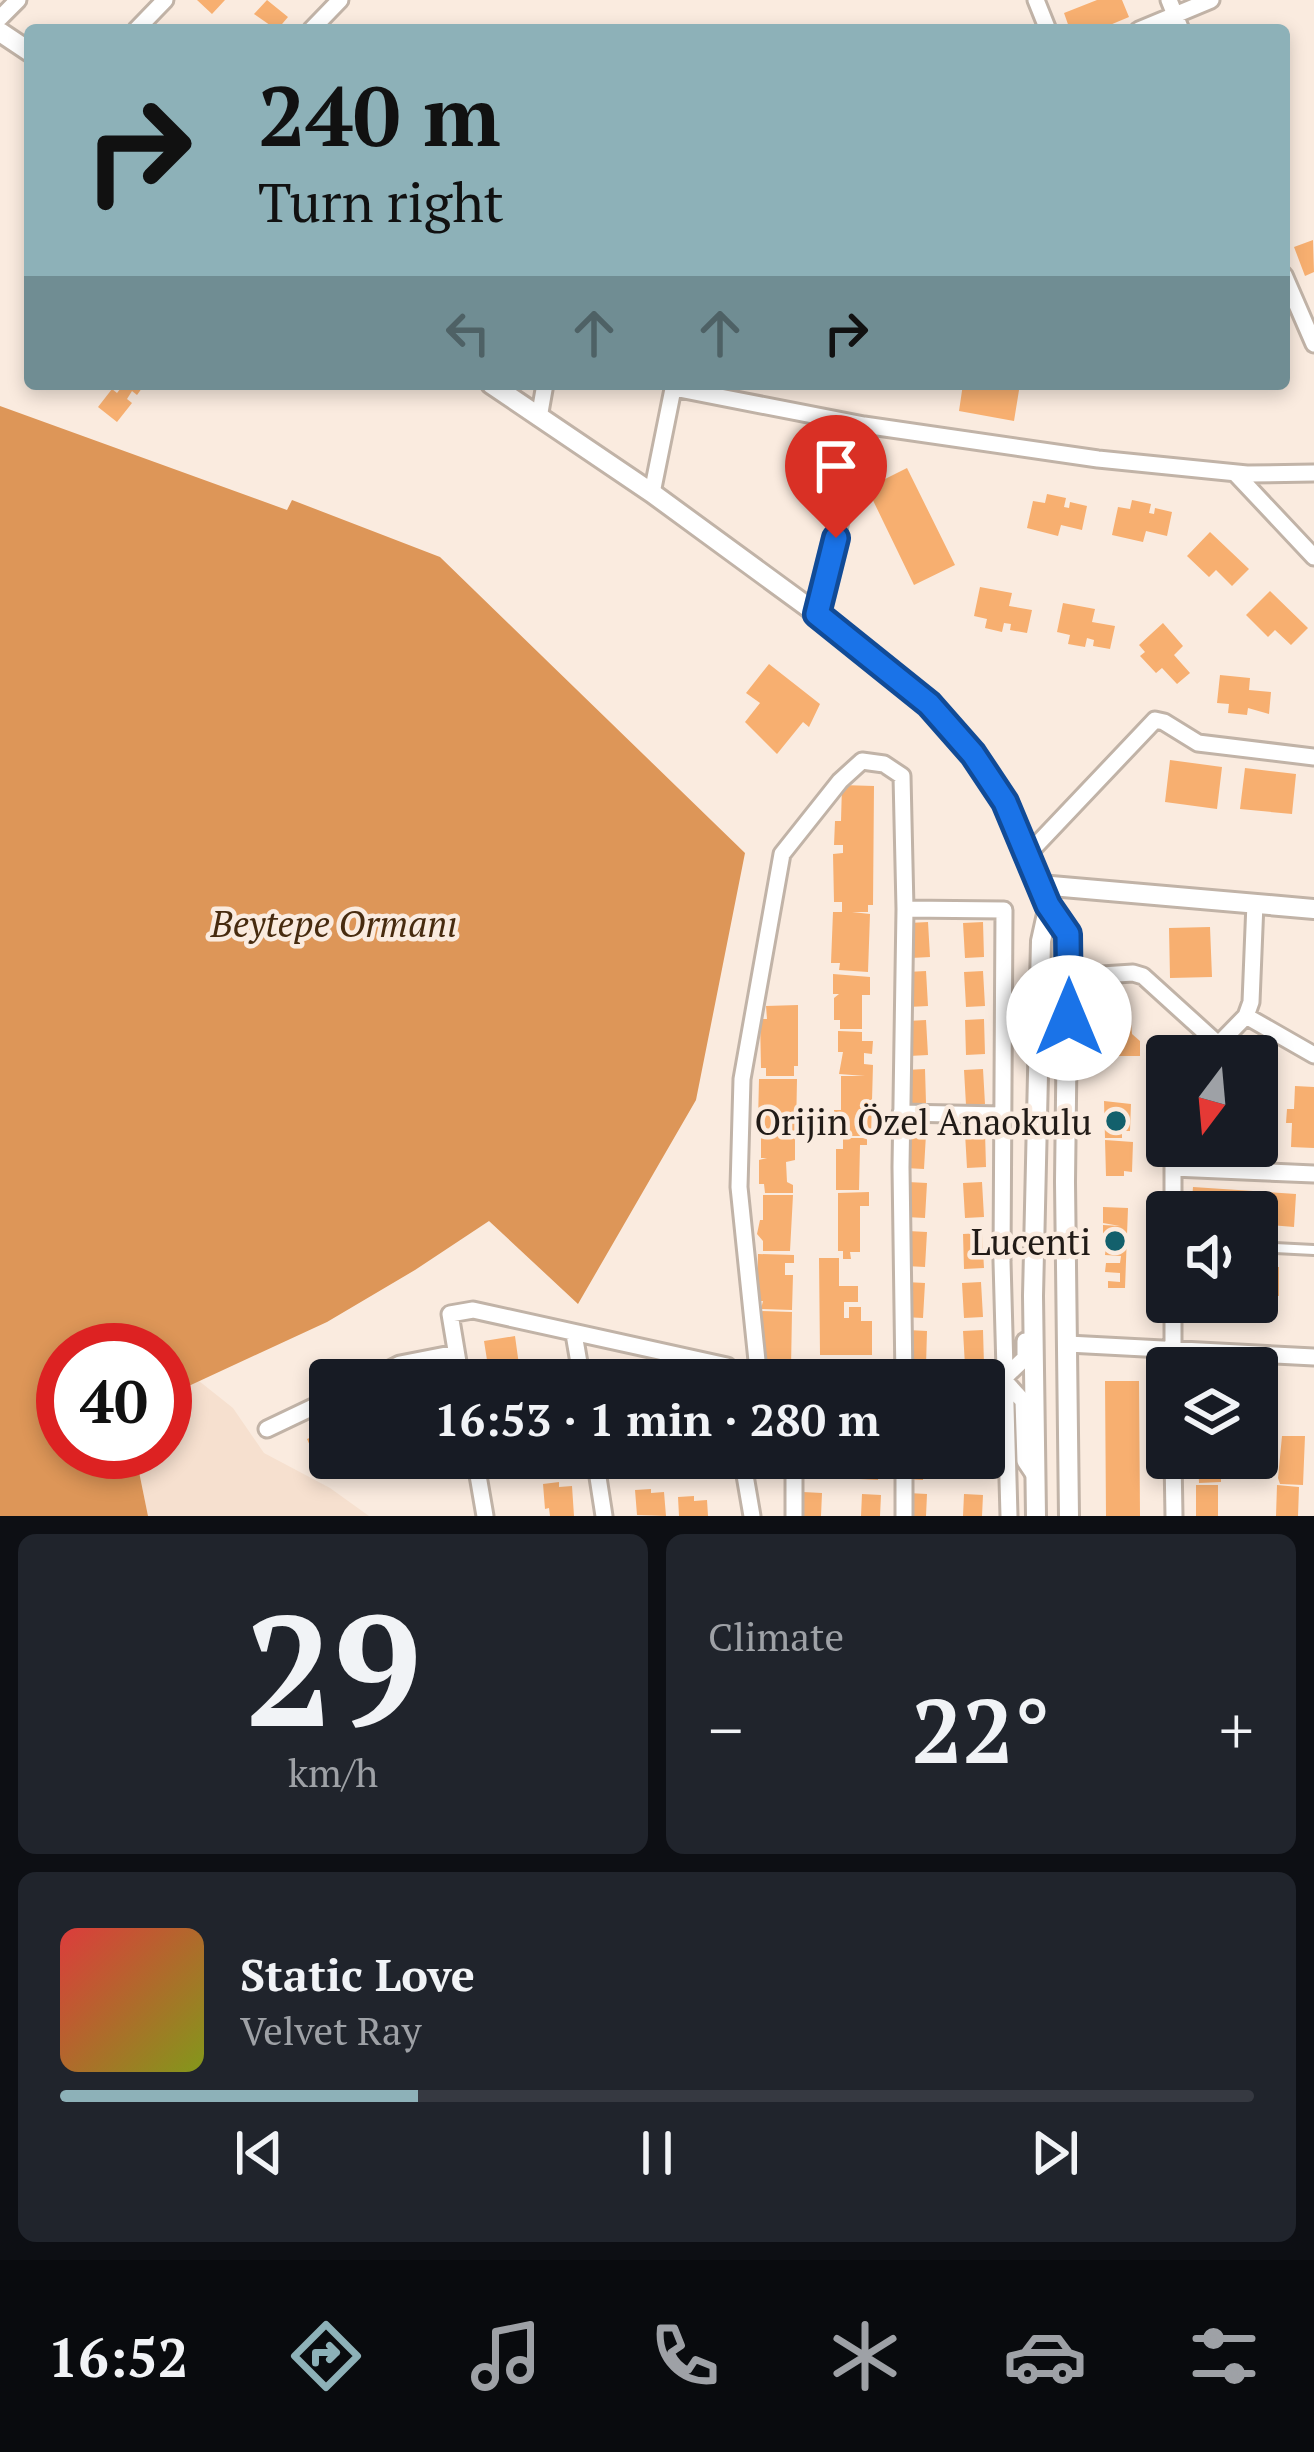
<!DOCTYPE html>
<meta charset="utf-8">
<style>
body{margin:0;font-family:"PT Serif",serif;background:#20242c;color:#f1f3f6;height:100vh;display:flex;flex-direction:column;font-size:45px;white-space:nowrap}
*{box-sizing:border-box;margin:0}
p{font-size:39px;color:#9ea1a6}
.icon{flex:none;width:66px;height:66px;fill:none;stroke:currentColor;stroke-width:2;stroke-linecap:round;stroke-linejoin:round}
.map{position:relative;height:1516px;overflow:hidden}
.details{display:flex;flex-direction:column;gap:18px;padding:18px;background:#0d0f14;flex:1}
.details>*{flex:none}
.banner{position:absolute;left:24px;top:24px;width:1266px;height:366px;border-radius:12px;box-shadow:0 6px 18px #0003;background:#8db1b8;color:#111;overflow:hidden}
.needle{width:78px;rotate:196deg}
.fabs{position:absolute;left:1146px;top:1035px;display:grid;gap:24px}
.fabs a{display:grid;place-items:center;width:132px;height:132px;border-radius:12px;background:#171b24;box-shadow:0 6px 18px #0003;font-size:60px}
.speed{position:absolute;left:36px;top:1323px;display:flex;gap:24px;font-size:60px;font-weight:700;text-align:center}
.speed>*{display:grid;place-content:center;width:156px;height:156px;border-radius:50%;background:#171b24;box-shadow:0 6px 18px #0003;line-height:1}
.speed .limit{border:18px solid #d22;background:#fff;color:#111}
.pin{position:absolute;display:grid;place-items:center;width:102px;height:102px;color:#fff;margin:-123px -51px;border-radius:50% 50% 50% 0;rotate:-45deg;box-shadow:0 0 12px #0007}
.pin .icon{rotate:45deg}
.me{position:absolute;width:132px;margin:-66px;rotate:0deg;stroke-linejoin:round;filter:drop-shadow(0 0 9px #0008)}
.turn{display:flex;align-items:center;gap:42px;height:252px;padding:0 36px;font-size:54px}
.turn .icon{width:156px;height:156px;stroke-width:2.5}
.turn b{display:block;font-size:84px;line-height:102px}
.lanes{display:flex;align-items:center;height:114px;padding:0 36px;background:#0003;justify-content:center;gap:60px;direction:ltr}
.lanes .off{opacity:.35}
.big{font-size:90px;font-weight:700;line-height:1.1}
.details .tile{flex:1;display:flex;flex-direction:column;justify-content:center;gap:18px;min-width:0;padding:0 42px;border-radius:18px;background:#20242c}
.details .dial{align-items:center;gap:0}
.dial b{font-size:156px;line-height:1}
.song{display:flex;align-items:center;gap:36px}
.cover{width:144px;height:144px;border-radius:18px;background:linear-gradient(135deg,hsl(0 70% 55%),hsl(70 70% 35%))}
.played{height:12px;border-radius:6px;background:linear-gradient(90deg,#8db1b8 30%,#363941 30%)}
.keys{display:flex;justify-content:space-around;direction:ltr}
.heat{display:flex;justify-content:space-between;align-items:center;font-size:66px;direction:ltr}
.details .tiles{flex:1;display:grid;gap:18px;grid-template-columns:1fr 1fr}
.tile:last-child{grid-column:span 2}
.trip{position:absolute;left:309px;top:1359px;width:696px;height:120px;border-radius:12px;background:#171b24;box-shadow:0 6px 18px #0003;font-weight:700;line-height:120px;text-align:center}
.dock{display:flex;height:192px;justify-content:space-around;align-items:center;background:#090b0e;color:#9ea1a6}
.dock .icon{width:84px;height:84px}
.dock .on{color:#8db1b8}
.dock b{font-size:54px;color:#f1f3f6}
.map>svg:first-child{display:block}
</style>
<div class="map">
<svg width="1314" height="1516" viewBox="0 0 1314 1516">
<rect width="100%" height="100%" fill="#faebdf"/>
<!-- built -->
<path fill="#f6e0cf" d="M 199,1381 L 233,1408 L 264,1453 L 330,1488 L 369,1516 L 148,1516 L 135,1452 L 165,1452 L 165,1397 Z"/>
<!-- forest -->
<path fill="#dd9658" d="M 0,406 L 287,510 L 292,500 L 440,557 L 745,853 L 696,1100 L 578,1304 L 489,1221 L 415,1270 L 327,1322 L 165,1397 L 165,1350 L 63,1350 L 63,1452 L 135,1452 L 148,1516 L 0,1516 Z"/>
<!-- building -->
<path fill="#f7af70" d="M 197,0 L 225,0 L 212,14 Z
M 267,0 L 288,17 L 277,30 L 254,14 Z
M 1097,0 L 1122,0 L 1129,17 L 1098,30 L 1070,30 L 1064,13 Z
M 1313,240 L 1314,272 L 1305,276 L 1294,247 Z
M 124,384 L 145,384 L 137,395 L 132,391 L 127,399 L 132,403 L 117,422 L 98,407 L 112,389 L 117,393 Z
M 963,384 L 995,388 L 996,384 L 1020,384 L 1014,421 L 959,411 Z
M 907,468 L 955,565 L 914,585 L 867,488 Z
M 1047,494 L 1066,498 L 1064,507 L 1069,508 L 1070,502 L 1087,506 L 1082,530 L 1061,525 L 1058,536 L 1027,528 L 1033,501 L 1045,503 Z
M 1132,500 L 1151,504 L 1149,513 L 1154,514 L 1155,508 L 1172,512 L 1167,536 L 1146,531 L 1143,542 L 1112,535 L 1118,507 L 1130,509 Z
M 1210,532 L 1249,569 L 1232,586 L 1216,570 L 1209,577 L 1187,556 Z
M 980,587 L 1012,593 L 1009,606 L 1032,610 L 1027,633 L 1010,630 L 1011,624 L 1004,623 L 1002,632 L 985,628 L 987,619 L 974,616 Z
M 1270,591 L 1308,628 L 1291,645 L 1275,630 L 1268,637 L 1246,615 Z
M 1063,603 L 1095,609 L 1092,622 L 1115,626 L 1110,649 L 1093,646 L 1094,640 L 1087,638 L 1085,647 L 1068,644 L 1070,635 L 1057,632 Z
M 1163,623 L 1183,646 L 1174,655 L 1190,673 L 1177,684 L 1162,668 L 1156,673 L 1140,656 L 1145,652 L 1139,645 Z
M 769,664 L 820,704 L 809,727 L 803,722 L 777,754 L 745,722 L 760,703 L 746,693 Z
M 1220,675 L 1250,678 L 1249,690 L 1271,692 L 1269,714 L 1248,708 L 1247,715 L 1228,713 L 1229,704 L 1217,703 Z
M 1170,760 L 1222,767 L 1217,809 L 1165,802 Z
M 1245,768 L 1296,774 L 1292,814 L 1240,809 Z
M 842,785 L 874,786 L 873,905 L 868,905 L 868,912 L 852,912 L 870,914 L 868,972 L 839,970 L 840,963 L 831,963 L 833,912 L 842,912 L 842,902 L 834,902 L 833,854 L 843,853 L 843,845 L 834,845 L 835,821 L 841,821 Z
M 928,922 L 930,957 L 911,958 L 909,923 Z
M 983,922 L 984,957 L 965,958 L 963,923 Z
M 1210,927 L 1212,977 L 1170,978 L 1169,928 Z
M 926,971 L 928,1006 L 908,1007 L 907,972 Z
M 983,971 L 985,1006 L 966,1007 L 964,972 Z
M 833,974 L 870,977 L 870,995 L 862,995 L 862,1029 L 840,1029 L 840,1020 L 834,1020 L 834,998 L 839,994 L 833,994 Z
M 1091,1002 L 1107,1002 L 1115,1011 L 1116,1034 L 1121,1034 L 1120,1023 L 1131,1023 L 1132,1034 L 1140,1041 L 1140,1056 L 1110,1056 L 1105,1051 L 1091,1051 Z
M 798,1005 L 798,1066 L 794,1066 L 794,1076 L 766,1076 L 766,1068 L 761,1068 L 760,1019 L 767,1019 L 766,1006 Z
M 984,1019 L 985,1054 L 966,1055 L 965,1020 Z
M 926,1020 L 928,1055 L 909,1056 L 907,1021 Z
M 838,1031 L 862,1032 L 862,1041 L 873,1041 L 872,1054 L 864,1053 L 864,1064 L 873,1065 L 871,1136 L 834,1136 L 834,1110 L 841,1110 L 841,1076 L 865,1076 L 839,1074 L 843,1052 L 838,1052 Z
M 1252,1048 L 1270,1063 L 1257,1079 L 1257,1056 L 1245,1056 Z
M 925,1069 L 926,1103 L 907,1104 L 906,1070 Z
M 983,1069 L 985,1104 L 966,1105 L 964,1070 Z
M 759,1079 L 797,1079 L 796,1132 L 767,1131 L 764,1122 L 758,1122 Z
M 1295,1086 L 1314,1087 L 1314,1148 L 1291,1147 L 1292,1123 L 1286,1123 L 1287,1109 L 1294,1109 Z
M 1104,1101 L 1131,1104 L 1130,1131 L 1122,1131 L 1122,1138 L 1105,1138 Z
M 985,1132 L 986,1167 L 967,1168 L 965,1133 Z
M 907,1133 L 926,1134 L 924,1169 L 905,1168 Z
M 761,1134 L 795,1135 L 795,1160 L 786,1162 L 787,1182 L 793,1185 L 793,1193 L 765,1193 L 764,1184 L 759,1184 L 759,1160 L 767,1158 L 761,1158 Z
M 843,1138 L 867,1138 L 867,1145 L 860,1145 L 859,1190 L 836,1190 L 836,1149 L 843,1149 Z
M 1105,1140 L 1133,1142 L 1132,1172 L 1124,1171 L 1124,1176 L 1106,1176 Z
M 908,1182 L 927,1183 L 925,1218 L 906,1217 Z
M 982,1182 L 984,1217 L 965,1218 L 963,1183 Z
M 1193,1187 L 1296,1194 L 1294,1227 L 1257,1224 L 1257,1212 L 1191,1212 Z
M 869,1192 L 869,1206 L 860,1206 L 860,1252 L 850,1252 L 851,1259 L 843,1259 L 843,1251 L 838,1251 L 838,1193 Z
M 763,1195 L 793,1195 L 790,1251 L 763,1251 L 763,1241 L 757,1234 L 760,1220 L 763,1220 Z
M 1103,1207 L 1128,1208 L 1125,1288 L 1108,1288 L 1108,1281 L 1120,1282 L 1120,1273 L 1105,1272 L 1106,1263 L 1120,1263 L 1121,1256 L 1105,1255 L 1106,1245 L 1119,1246 L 1119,1240 L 1103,1239 L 1103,1225 L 1120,1226 L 1103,1223 Z
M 908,1231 L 927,1232 L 925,1267 L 906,1266 Z
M 982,1233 L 984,1268 L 964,1269 L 963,1234 Z
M 758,1254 L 794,1255 L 794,1263 L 785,1263 L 785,1275 L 793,1275 L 792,1310 L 761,1309 L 763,1301 L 757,1301 Z
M 819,1258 L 839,1258 L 839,1286 L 858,1286 L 858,1302 L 844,1302 L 844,1318 L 849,1318 L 849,1307 L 861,1307 L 861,1321 L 872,1321 L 872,1355 L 820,1355 Z
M 1257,1265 L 1279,1267 L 1279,1296 L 1257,1294 Z
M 906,1282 L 925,1283 L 923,1318 L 904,1317 Z
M 981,1282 L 983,1317 L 964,1318 L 962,1283 Z
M 759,1311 L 792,1312 L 791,1368 L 763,1368 Z
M 908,1330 L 927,1331 L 926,1366 L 906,1365 Z
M 983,1330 L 984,1365 L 965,1366 L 963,1331 Z
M 515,1336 L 519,1365 L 493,1368 L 492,1359 L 487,1360 L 484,1341 Z
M 1105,1381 L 1139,1381 L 1140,1516 L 1106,1516 Z
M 326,1431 L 330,1435 L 330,1459 L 318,1464 L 307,1439 Z
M 1282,1436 L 1305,1436 L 1303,1485 L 1280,1484 L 1278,1478 Z
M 541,1458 L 566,1458 L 566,1465 L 542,1465 Z
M 628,1458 L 657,1458 L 658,1475 L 633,1475 Z
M 668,1458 L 697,1458 L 699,1479 L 675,1479 Z
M 802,1458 L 822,1458 L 821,1479 L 802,1479 Z
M 860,1458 L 879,1458 L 878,1480 L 859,1479 Z
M 905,1458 L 924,1458 L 923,1480 L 904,1479 Z
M 963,1458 L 982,1458 L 981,1479 L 962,1478 Z
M 1198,1458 L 1221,1458 L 1221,1482 L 1199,1483 Z
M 559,1482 L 559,1487 L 572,1486 L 574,1516 L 550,1516 L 549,1508 L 545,1509 L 543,1484 Z
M 1196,1485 L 1218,1485 L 1218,1516 L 1196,1516 Z
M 1277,1485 L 1299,1487 L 1298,1516 L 1276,1516 Z
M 651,1489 L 651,1493 L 664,1492 L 666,1516 L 637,1515 L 635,1490 Z
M 803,1492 L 822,1493 L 821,1516 L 802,1516 Z
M 908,1493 L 927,1494 L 926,1516 L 907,1516 Z
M 862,1494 L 881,1495 L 880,1516 L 861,1516 Z
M 964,1494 L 983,1495 L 982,1516 L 963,1516 Z
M 694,1496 L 694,1501 L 707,1500 L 708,1516 L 679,1516 L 678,1497 Z"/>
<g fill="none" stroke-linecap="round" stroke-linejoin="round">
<!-- service casing -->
<g stroke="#c1b3a7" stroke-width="14">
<path id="service" d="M 1257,1247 L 1314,1250"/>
</g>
<!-- minor casing -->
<g stroke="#c1b3a7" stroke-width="21">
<path id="minor" d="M 1036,0 L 1048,30
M 1169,0 L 1181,30
M 0,18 L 18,0
M 136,30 L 165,0
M 311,30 L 340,0
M 1139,30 L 1211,0
M 1284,275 L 1314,344
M 674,388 L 864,425 L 1098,459 L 1247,474 L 1314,473
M 539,418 L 545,384
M 1235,473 L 1314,557
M 652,493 L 674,384
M 817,614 L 864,425
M 1027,855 L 1155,720 L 1164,722 L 1198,743 L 1314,757
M 1070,977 L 1133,973 L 1143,976 L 1218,1044
M 1246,1016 L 1314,1055
M 1207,1056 L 1246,1016 L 1251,1002 L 1255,903
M 901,1113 L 1003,1115
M 1173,1146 L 1173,1212
M 1173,1168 L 1314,1174
M 1173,1302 L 1173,1368
M 574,1334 L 582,1380
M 1068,1344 L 1314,1357
M 1003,1379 L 1023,1401 L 1025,1461 L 1035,1476
M 368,1380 L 400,1364 L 456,1353
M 461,1380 L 450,1314 L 473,1310 L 727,1366 L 730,1380
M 759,1380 L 739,1187 L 742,1079 L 782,854 L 840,781 L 862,761 L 884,764 L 902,776 L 905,909 L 1004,910 L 1002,1261 L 1009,1516
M 891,1380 L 1003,1379 L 1025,1358 L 1025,1341
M 904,1380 L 901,1167 L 905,909
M 267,1429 L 330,1399
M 475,1458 L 485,1516
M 595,1458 L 604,1516
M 742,1458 L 752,1516
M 794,1458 L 794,1516
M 1173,1458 L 1174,1516
M 904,1516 L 904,1458"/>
</g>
<!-- tertiary casing -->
<g stroke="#c1b3a7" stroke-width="24">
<path id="tertiary" d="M 0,32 L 30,52
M 491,384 L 652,493 L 846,635 L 929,704 L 973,754 L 1005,802 L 1049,905 L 1068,934 L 1065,1182 L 1069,1516
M 1040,885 L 1314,909
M 1036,1516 L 1033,1296 L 1041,941 L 1049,905"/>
</g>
<!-- service -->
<use href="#service" stroke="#fff" stroke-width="8"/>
<!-- minor -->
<use href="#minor" stroke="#fff" stroke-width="15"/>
<!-- tertiary -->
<use href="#tertiary" stroke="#fff" stroke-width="18"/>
</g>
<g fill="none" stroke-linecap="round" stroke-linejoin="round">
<!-- route casing -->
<g stroke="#114b97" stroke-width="30">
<path id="route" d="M 836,538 L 817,614 L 929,704 L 973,754 L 1005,802 L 1048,905 L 1068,934 L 1069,1018"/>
</g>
<!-- route -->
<use href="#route" stroke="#1a73e8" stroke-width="21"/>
</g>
<!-- markers -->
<g fill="#13606c" stroke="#faebdf" stroke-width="4.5">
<circle cx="1116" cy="1121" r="12"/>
<circle cx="1115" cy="1241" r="12"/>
</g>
<g text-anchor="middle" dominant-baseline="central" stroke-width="9" stroke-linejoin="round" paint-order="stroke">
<!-- park labels -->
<g font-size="36" font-style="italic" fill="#472b0f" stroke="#faebdf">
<text x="334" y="923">Beytepe Ormanı</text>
</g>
<!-- poi labels -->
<g font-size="36" fill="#211b17" stroke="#faebdf" text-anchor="end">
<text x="1092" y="1121">Orijin Özel Anaokulu</text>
<text x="1091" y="1241">Lucenti</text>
</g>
</g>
</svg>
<div class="fabs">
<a><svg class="needle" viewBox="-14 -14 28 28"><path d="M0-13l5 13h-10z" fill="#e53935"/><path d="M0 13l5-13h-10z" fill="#9ea1a6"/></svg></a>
<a><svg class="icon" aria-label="sound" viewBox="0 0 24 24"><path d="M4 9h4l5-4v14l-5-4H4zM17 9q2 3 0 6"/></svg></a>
<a><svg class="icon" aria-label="layers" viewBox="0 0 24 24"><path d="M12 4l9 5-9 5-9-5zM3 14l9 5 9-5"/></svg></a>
</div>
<div class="speed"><div class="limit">40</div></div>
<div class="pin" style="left:836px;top:538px;background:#d93025"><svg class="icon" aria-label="arrive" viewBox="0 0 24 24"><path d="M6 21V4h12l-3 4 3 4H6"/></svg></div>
<svg class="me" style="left:1069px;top:1018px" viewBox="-20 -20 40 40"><circle r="19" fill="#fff"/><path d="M0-13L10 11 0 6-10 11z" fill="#1a73e8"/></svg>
<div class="trip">16:53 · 1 min · 280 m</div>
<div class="banner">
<div class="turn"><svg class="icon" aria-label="right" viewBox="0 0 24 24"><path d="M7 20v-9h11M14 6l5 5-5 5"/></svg><div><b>240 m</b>Turn right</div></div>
<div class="lanes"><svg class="icon off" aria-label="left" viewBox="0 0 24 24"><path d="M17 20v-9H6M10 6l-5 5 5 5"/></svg><svg class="icon off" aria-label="ahead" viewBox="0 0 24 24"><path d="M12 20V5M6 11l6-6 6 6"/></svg><svg class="icon off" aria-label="ahead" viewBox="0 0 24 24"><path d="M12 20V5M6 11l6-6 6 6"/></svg><svg class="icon" aria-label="right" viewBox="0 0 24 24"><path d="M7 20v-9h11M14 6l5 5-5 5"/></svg></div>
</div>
</div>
<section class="details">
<div class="tiles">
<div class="tile dial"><b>29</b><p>km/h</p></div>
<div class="tile"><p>Climate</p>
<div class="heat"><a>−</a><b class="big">22°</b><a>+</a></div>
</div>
<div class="tile">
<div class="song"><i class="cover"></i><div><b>Static Love</b><p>Velvet Ray</p></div></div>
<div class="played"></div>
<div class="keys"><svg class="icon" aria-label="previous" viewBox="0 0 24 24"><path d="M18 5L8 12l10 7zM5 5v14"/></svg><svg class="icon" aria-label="pause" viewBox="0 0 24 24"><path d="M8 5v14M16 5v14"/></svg><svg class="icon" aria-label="next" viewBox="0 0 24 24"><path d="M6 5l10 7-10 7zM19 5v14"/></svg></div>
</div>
</div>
</section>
<nav class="dock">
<b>16:52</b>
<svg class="icon on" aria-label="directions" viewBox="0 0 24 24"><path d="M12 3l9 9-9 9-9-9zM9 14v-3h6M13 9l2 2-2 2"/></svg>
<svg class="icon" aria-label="music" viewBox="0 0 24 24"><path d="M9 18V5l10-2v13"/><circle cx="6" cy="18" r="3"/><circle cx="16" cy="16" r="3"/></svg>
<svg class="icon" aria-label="phone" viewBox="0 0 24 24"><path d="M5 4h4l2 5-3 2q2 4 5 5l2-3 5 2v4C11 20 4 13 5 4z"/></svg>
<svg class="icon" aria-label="climate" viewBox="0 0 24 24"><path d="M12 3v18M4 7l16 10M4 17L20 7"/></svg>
<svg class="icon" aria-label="car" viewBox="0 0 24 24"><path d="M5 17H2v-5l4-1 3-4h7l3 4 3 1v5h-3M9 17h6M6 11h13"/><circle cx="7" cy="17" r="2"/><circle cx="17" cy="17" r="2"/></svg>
<svg class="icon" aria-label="filters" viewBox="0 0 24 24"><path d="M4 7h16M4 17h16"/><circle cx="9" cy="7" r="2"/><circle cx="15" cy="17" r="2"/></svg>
</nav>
